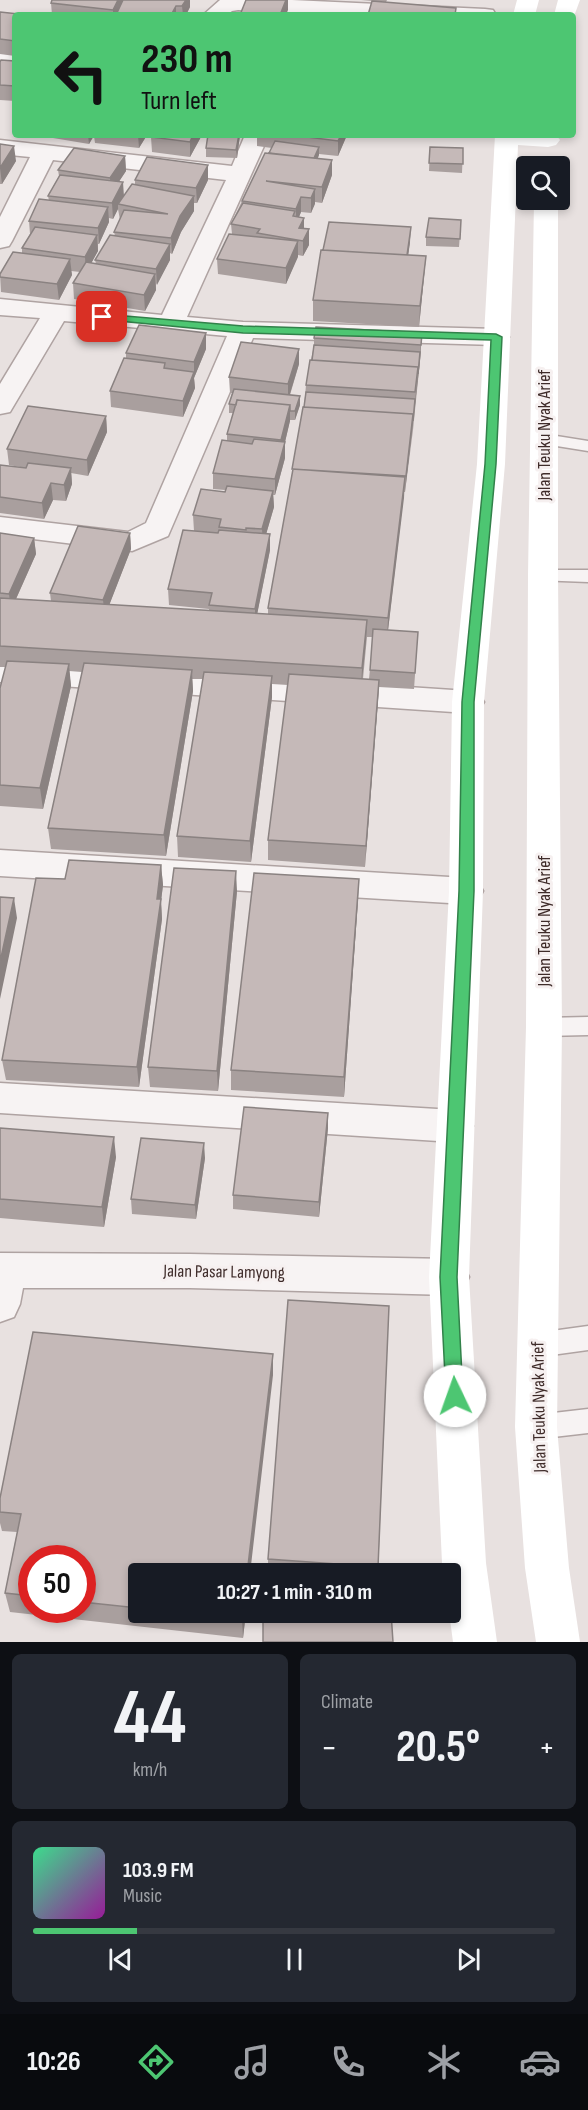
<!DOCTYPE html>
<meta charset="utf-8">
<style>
body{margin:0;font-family:"Sofia Sans Condensed",sans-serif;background:#242831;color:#f1f3f6;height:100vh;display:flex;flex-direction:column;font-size:22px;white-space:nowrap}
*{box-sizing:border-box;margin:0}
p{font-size:20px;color:#9ea1a6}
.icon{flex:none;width:33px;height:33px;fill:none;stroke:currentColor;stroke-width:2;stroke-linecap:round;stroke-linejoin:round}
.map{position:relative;height:1642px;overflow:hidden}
.side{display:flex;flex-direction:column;gap:12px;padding:12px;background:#0d0f14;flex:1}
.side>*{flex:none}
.top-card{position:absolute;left:12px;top:12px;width:564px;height:126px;border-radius:6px;box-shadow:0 3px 9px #0003;background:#4dc672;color:#111;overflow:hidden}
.controls{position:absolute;left:516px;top:156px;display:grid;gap:12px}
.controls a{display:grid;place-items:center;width:54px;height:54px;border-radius:6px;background:#171b24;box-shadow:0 3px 9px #0003;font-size:30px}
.speed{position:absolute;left:18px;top:1545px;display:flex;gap:12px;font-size:30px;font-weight:700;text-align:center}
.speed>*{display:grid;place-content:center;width:78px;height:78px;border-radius:50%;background:#171b24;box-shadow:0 3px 9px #0003;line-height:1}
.speed .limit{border:9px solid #d22;background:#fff;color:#111}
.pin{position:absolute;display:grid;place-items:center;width:51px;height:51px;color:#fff;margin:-26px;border-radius:12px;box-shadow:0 3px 9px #0006}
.me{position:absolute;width:66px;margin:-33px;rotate:357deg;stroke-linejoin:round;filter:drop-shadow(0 0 4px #0008)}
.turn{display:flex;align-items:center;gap:21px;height:126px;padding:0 30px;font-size:27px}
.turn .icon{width:78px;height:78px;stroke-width:2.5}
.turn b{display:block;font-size:42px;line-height:51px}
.big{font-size:45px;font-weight:700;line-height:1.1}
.side .tile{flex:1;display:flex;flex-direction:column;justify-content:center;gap:9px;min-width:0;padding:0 21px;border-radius:9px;background:#242831}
.side .dial{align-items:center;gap:0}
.dial b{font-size:78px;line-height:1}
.song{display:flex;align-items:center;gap:18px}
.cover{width:72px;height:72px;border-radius:9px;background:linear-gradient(135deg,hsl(150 70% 55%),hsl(300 70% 35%))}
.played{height:6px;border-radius:3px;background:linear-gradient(90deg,#4dc672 20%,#363941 20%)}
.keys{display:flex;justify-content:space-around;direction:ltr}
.heat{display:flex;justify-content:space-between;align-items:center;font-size:33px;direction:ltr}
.side .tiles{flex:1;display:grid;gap:12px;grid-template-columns:1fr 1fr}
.tile:last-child{grid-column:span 2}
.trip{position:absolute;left:128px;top:1563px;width:333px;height:60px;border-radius:6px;background:#171b24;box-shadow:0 3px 9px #0003;font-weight:700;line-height:60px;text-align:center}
.tab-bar{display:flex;height:96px;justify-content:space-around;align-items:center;background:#090b0e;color:#9ea1a6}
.tab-bar .icon{width:42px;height:42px}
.tab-bar .active{color:#4dc672}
.tab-bar b{font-size:27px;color:#f1f3f6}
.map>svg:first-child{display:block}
</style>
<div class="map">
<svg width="588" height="1642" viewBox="0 0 588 1642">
<rect width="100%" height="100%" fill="#e8e1e0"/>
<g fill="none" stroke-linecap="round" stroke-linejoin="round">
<!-- lane casing -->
<g stroke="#afa3a2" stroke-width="3">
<path id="lane" d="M 544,434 L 588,441 L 588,451 L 538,443 L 535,439 L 538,435 Z
M 543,570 L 588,570 L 588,582 L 536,580 L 534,576 L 536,572 Z
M 588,1017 L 588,1035 L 544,1036 L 536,1034 L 533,1027 L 536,1020 L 544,1018 Z
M 588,1326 L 588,1350 L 537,1357 L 528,1353 L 524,1345 L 528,1337 L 537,1333 Z
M 588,1409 L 588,1433 L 536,1439 L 527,1436 L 523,1427 L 527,1418 L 536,1415 Z"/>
</g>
<!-- street casing -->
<g stroke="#afa3a2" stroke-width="3">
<path id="street" d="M 220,0 L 292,0 L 485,9 L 493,10 L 496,15 L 341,15 L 238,10 L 232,11 L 227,15 L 203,15 Z
M 0,53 L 15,54 L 15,68 L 0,67 Z
M 245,135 L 269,135 L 187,317 L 243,322 L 496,329 L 505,331 L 509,337 L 505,343 L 496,345 L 253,338 L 168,536 L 132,551 L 0,535 L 0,517 L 128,532 L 146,523 L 227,336 L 64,321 L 10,412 L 0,414 L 0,384 L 40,318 L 0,315 L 0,299 L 162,315 L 226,180 L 53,160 L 12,241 L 9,246 L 0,248 L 0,217 L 30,157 L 0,154 L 0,140 L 232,166 Z
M 0,660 L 468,691 L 479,694 L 484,702 L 479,710 L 468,713 L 0,682 Z
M 0,850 L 466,878 L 478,882 L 483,891 L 478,900 L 466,904 L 0,876 Z
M 0,1083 L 454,1110 L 467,1115 L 473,1126 L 467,1137 L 454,1142 L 0,1113 Z
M 0,1253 L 190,1254 L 449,1259 L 463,1265 L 469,1277 L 463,1289 L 449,1295 L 190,1288 L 23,1288 L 20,1304 L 14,1317 L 0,1322 Z"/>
</g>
<!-- lane -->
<use href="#lane" fill="#f7f3f3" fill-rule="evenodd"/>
<!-- street -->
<use href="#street" fill="#f7f3f3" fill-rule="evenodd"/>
<!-- secondary -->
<path fill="#fff" fill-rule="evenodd" d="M 517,0 L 539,0 L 535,15 L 513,15 Z
M 558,0 L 580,0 L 573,19 L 573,15 L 554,15 Z
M 495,135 L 556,135 L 560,140 L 556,145 L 548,147 L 518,145 L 505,464 L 484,702 L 483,891 L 469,1277 L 486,1563 L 497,1642 L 453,1642 L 449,1612 L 450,1574 L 444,1574 L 442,1563 L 429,1277 L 449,891 L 452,702 L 477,464 Z
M 534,200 L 558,200 L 558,576 L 562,1027 L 557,1427 L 569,1568 L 580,1642 L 536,1642 L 525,1568 L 515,1427 L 526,1027 L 528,576 Z"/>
</g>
<!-- wall -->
<path fill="#a99f9e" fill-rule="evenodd" d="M 190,0 L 190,7 L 186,15 L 52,15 L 51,3 Z
M 361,0 L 387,0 L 386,2 Z
M 0,12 L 15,15 L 15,56 L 0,54 Z
M 15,61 L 15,101 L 0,100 L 0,62 Z
M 47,135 L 147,135 L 139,148 L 95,143 L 94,136 L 89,144 L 47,137 Z
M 152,135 L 202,135 L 190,157 L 152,152 L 151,137 Z
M 208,135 L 240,135 L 237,158 L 206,157 L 206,148 Z
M 257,135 L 347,135 L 338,156 L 319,154 L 318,158 L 332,175 L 322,203 L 315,202 L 311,213 L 301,212 L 299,217 L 304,228 L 309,229 L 309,245 L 303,256 L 298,255 L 286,284 L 218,274 L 217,259 L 232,234 L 231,224 L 242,201 L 272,148 L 257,146 Z
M 0,144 L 16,161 L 2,184 L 0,184 Z
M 430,147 L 463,148 L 462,173 L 429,171 Z
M 125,156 L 126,171 L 119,181 L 124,196 L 135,185 L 135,180 L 208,165 L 208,180 L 197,203 L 194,203 L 194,211 L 181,232 L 172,254 L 170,253 L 170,260 L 156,285 L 156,290 L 145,311 L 74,299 L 73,283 L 80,272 L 71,271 L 72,275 L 59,300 L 1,292 L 0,274 L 22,253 L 22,248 L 30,234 L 29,221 L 49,201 L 48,196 L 59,176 L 58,170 ZM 118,209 L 120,220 L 114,232 L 115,236 L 95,260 L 96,264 L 91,263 L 98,251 L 98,244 L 99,244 L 109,222 L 109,218 L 113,219 Z
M 461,220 L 459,247 L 426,246 L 426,237 Z
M 410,242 L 408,255 L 426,256 L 419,327 L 313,321 L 313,300 Z
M 206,333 L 206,349 L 194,378 L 195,388 L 183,417 L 111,407 L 110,391 L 126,358 L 126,353 Z
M 422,333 L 420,361 L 413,430 L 405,492 L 404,492 L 388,630 L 418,632 L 414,689 L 379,687 L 365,867 L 268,860 L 268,840 L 288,685 L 272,684 L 272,697 L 251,862 L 178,857 L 177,836 L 203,679 L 192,679 L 193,691 L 166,856 L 51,849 L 48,828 L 82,672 L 69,671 L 71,686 L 43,809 L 0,806 L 0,688 L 6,667 L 0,667 L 0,533 L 34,538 L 36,554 L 16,599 L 51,601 L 50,593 L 130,533 L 131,549 L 109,605 L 209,611 L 209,609 L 169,605 L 168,589 L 194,531 L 193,515 L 225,492 L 225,490 L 213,489 L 213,473 L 227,441 L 227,434 L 233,413 L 229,413 L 229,404 L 232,393 L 230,393 L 229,377 L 299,349 L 299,364 L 290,395 L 300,396 L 300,405 L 295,420 L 290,420 L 285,442 L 285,458 L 275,495 L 273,495 L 274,507 L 266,534 L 270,550 L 257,614 L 268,614 L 268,608 L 304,407 L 306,385 L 314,345 L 314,338 ZM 367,637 L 373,637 L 369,679 L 363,679 Z
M 106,416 L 107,432 L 88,476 L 71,473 L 72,484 L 66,501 L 53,500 L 44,519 L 0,513 L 0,465 L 26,468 L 9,465 L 7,449 Z
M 161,865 L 163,885 L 161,901 L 162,919 L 139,1087 L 6,1080 L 2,1060 L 65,879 Z
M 237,891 L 218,1091 L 150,1087 L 148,1067 Z
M 358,900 L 344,1097 L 231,1090 L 231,1070 Z
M 328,1113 L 328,1128 L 319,1217 L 233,1209 L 233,1195 Z
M 0,1128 L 116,1157 L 104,1227 L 0,1218 Z
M 205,1158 L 196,1219 L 132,1214 L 131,1199 Z
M 389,1306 L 378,1574 L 268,1574 L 268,1559 Z
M 273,1354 L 273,1375 L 138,1574 L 138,1612 L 246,1612 L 243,1638 L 10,1612 L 5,1593 L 17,1532 L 2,1531 L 0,1523 L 0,1498 ZM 32,1558 L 82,1558 L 82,1610 L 32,1610 Z"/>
<!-- shaded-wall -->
<path fill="#8a8281" d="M 118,0 L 128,0 L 116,15 L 113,15 L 113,10 Z
M 186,0 L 190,0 L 190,7 L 186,15 L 183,15 L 182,6 Z
M 286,0 L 288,0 L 288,10 L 286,15 L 280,15 Z
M 176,6 L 176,15 L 171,15 Z
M 88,135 L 94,135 L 89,144 Z
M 138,135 L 147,135 L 139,148 Z
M 193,135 L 202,135 L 190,157 L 190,142 Z
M 239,135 L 240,135 L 237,158 L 236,150 Z
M 341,135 L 347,135 L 338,156 L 338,141 Z
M 14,146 L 16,161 L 2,184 L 0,168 Z
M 319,147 L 319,155 L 312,171 L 312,163 Z
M 125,156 L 126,171 L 111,194 L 110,178 Z
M 332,160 L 332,175 L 322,203 L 322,187 Z
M 208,165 L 208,180 L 197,203 L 196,188 Z
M 123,182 L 124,197 L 118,204 L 118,209 L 113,219 L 112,203 Z
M 315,189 L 315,204 L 311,213 L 311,198 Z
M 194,196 L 194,211 L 181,232 L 172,254 L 171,238 L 180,216 Z
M 301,197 L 301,212 L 296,224 L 296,209 Z
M 108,207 L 109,222 L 99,244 L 98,228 Z
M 304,218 L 304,234 L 299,228 Z
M 411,227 L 410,242 L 406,272 L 407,256 Z
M 309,229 L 309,245 L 303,256 L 303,241 Z
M 97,235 L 98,251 L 86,273 L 85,257 Z
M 298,241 L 298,257 L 286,284 L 286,268 Z
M 170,244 L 170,260 L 157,285 L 156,269 Z
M 426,256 L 424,277 L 419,327 L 420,306 Z
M 70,259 L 72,275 L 59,300 L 57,284 Z
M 155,274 L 156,290 L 145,311 L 144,295 Z
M 206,333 L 206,349 L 194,378 L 195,388 L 183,417 L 183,401 L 194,372 L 194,362 Z
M 422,333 L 420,361 L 405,492 L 406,476 L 413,414 L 413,421 Z
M 299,349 L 299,364 L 288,400 L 288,384 Z
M 300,396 L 300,405 L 295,420 L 295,411 Z
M 290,405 L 290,421 L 285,442 L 285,458 L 275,495 L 275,479 L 281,456 L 281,440 Z
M 106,416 L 107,432 L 88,476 L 87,460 Z
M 71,468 L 72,484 L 66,501 L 64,485 Z
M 405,477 L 404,498 L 387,639 L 388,618 Z
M 51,483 L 53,500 L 44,519 L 42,503 Z
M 273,491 L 274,507 L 263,545 L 262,529 Z
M 130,533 L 131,549 L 105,616 L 103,600 Z
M 270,534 L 270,550 L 255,625 L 255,609 Z
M 34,538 L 36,554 L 11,610 L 9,594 Z
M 367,620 L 366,641 L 361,690 L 362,668 Z
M 69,664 L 71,686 L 43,809 L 40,788 Z
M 192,670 L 193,691 L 166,856 L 164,835 Z
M 272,676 L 272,697 L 251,862 L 250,841 Z
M 379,680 L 378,701 L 365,867 L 366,846 Z
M 161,865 L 163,885 L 161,901 L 162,919 L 139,1087 L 137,1067 Z
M 236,871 L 237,891 L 218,1091 L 217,1071 Z
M 359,879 L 358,900 L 344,1097 L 344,1077 Z
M 14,898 L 17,918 L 0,999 L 0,962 Z
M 328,1113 L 328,1128 L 319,1217 L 319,1202 Z
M 114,1137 L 116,1157 L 104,1227 L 102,1207 Z
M 204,1143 L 205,1158 L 196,1219 L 195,1205 Z
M 273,1354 L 273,1375 L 250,1574 L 247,1574 Z
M 243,1612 L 246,1612 L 243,1638 L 242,1619 Z"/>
<!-- building -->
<path fill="#c5b9b8" stroke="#8a8281" stroke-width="1.5" d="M 52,0 L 118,0 L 113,10 L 51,3 Z
M 123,0 L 186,0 L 182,6 L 176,6 L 171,15 L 116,15 Z
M 246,0 L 286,0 L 280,15 L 240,15 Z
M 372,1 L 456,8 L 455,15 L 368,15 Z
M 0,12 L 28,15 L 15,15 L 15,41 L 0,39 Z
M 1,60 L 15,61 L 15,86 L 0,85 L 0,62 Z
M 152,135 L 193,135 L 190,142 L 151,137 Z
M 208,135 L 239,135 L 236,150 L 206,148 Z
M 292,135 L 341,135 L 338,141 Z
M 275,141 L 319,147 L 314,158 L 269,153 Z
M 0,144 L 14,146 L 0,168 Z
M 430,147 L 463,148 L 463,164 L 429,163 Z
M 74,148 L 125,156 L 110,178 L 58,170 Z
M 265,153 L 332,160 L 322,187 L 266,181 L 315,189 L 311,198 L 301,197 L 296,209 L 242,201 Z
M 147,157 L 208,165 L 196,188 L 135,180 Z
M 60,175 L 123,182 L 112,203 L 48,196 Z
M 132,184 L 194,196 L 180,216 L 171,238 L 114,232 L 124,210 L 168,214 L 118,204 Z
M 39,199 L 108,207 L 98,228 L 29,221 Z
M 243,203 L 295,211 L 293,216 L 304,218 L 299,228 L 309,229 L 303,241 L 257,233 L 260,229 L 231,224 Z
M 429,218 L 461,220 L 460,239 L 426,237 Z
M 329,222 L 411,227 L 407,255 L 323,250 Z
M 35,227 L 97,235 L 85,257 L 22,248 Z
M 229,234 L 298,241 L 286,268 L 217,259 Z
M 110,235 L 170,244 L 156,269 L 95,260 Z
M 321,250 L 426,256 L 420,306 L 313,300 Z
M 13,252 L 70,259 L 57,284 L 0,277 L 0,274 Z
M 86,262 L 155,274 L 144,295 L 73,283 Z
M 139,325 L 206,333 L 194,362 L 126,353 Z
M 316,327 L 422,333 L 421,345 L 314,338 Z
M 241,342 L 299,349 L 288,384 L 229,377 Z
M 314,345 L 420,352 L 418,374 L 418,367 L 312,360 Z
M 124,358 L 165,363 L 164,368 L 194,372 L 183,401 L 110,391 Z
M 310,360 L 418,367 L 415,392 L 306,385 Z
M 234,389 L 300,396 L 295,411 L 290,411 L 290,405 L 237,400 L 236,405 L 229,404 Z
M 306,392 L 415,399 L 413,421 L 413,414 L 304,407 Z
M 237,400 L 290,405 L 281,440 L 227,434 Z
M 28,406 L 106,416 L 87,460 L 7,449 Z
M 303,407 L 413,414 L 406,476 L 292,469 Z
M 254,439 L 285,442 L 275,479 L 213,473 L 222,440 L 252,444 Z
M 28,463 L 71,468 L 64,485 L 51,483 L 42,503 L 0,497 L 0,465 L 26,468 Z
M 293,469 L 405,477 L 388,618 L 268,608 Z
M 227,486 L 273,491 L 262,529 L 246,528 L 246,530 L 219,527 L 221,519 L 193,515 L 201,489 L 225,492 Z
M 78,526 L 130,533 L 103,600 L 50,593 Z
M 183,530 L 218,533 L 219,530 L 270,534 L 255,609 L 209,605 L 212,593 L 168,589 Z
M 0,533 L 34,538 L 9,594 L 0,593 Z
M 0,598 L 367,620 L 362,668 L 0,646 Z
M 373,629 L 418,632 L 415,673 L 370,670 Z
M 7,661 L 69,664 L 40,788 L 0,785 L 0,688 Z
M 84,663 L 192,670 L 164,835 L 48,828 Z
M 204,672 L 272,676 L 250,841 L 177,836 Z
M 289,674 L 379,680 L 366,846 L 268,840 Z
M 69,860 L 161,865 L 157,899 L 161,899 L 137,1067 L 2,1060 L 36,878 L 65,879 Z
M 174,868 L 236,871 L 217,1071 L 148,1067 Z
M 254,873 L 359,879 L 344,1077 L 231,1070 Z
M 0,897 L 14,898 L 0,962 Z
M 244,1107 L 328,1113 L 319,1202 L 233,1195 Z
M 0,1128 L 114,1137 L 102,1207 L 0,1199 Z
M 141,1138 L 204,1143 L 195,1205 L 131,1199 Z
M 288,1300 L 389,1306 L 378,1567 L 268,1559 Z
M 33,1332 L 273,1354 L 247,1574 L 138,1574 L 138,1608 L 82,1602 L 82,1558 L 32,1558 L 32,1596 L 5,1593 L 21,1514 L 0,1512 L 0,1498 Z
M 180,1612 L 243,1612 L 242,1619 Z
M 263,1612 L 391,1612 L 393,1642 L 263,1642 Z"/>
<!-- route -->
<path fill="#4dc672" stroke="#32814a" stroke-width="1.5" d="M 102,314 L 243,326 L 496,334 L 502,337 L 496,464 L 474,702 L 474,891 L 457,1277 L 463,1396 L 461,1402 L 455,1404 L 449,1402 L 446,1396 L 440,1277 L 459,891 L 462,702 L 485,464 L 491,340 L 243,333 L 98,319 L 98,315 Z"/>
<g text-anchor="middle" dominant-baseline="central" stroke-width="6" stroke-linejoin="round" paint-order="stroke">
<!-- street labels -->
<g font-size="18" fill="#3f2c2a" stroke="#f6f0f0">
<text transform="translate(544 435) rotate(-90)">Jalan Teuku Nyak Arief</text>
<text transform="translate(544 921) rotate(-90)">Jalan Teuku Nyak Arief</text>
<text transform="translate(224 1272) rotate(1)">Jalan Pasar Lamyong</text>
<text transform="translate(539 1407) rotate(-91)">Jalan Teuku Nyak Arief</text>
</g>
</g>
</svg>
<div class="controls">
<a><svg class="icon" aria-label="search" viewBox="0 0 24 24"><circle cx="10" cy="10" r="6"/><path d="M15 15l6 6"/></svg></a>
</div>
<div class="speed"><div class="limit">50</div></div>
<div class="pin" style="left:102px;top:317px;background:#d93025"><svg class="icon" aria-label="arrive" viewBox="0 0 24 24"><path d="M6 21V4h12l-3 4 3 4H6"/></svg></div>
<svg class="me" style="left:455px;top:1396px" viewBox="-20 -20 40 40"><circle r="19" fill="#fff"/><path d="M0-13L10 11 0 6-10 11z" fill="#4dc672"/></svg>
<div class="trip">10:27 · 1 min · 310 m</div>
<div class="top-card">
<div class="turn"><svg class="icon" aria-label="left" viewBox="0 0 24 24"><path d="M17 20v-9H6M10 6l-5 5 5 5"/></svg><div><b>230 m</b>Turn left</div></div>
</div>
</div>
<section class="side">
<div class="tiles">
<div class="tile dial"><b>44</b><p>km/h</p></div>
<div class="tile"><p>Climate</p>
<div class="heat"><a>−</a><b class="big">20.5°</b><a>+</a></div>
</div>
<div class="tile">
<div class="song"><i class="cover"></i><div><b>103.9 FM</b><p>Music</p></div></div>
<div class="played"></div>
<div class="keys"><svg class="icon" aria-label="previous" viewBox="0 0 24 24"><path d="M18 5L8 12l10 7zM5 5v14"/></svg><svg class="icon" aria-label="pause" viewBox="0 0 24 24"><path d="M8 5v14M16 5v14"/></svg><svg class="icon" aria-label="next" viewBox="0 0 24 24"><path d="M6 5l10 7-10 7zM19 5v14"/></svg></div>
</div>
</div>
</section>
<nav class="tab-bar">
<b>10:26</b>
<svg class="icon active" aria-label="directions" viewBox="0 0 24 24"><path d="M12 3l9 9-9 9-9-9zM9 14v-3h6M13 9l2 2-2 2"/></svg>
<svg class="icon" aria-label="music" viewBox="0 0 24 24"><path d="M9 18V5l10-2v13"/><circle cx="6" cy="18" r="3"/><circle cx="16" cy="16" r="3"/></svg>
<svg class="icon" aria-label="phone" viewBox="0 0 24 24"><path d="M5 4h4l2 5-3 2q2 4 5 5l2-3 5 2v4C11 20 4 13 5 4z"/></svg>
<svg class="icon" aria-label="climate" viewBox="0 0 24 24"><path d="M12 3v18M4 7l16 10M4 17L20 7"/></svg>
<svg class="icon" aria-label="car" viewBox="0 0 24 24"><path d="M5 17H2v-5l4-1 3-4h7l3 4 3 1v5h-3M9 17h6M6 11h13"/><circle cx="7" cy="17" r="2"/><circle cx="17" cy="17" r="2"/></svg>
</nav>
